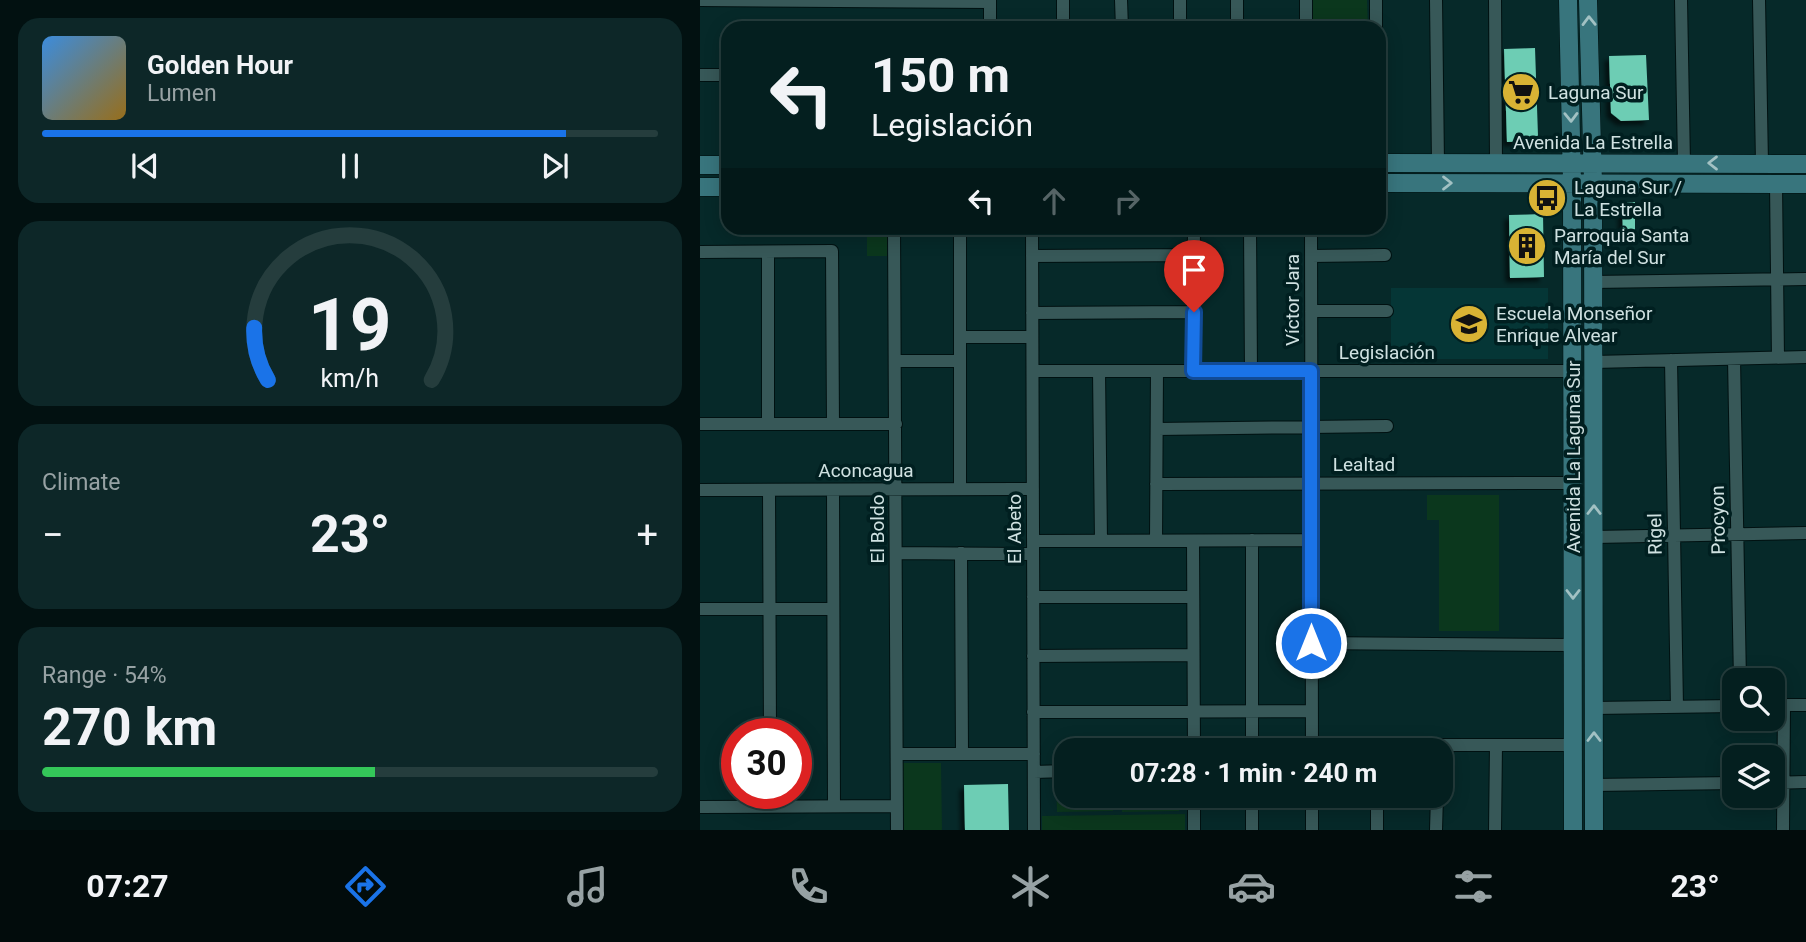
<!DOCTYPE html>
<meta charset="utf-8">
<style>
body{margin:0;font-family:Roboto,sans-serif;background:#0d2728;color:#f1f3f6;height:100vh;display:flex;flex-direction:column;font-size:26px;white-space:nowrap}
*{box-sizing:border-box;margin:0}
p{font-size:23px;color:#97a2a4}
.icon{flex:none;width:38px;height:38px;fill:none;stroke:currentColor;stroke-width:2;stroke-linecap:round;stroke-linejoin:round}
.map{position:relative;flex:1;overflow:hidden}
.details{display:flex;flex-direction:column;gap:18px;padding:18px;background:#021111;width:700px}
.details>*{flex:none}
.banner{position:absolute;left:21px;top:21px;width:665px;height:214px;border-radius:21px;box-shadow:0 4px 18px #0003,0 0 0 2px #253d3d;background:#041f1f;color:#f1f3f6;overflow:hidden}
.controls{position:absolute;left:1022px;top:668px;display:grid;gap:14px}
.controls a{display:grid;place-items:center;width:63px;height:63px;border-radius:14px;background:#041f1f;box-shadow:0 4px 18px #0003,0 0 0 2px #253d3d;font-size:35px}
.speed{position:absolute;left:21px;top:718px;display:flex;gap:14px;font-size:35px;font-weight:700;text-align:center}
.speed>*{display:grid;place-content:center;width:91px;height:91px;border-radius:50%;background:#041f1f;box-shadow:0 4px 18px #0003,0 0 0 2px #253d3d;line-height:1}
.speed .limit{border:10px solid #d22;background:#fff;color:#111}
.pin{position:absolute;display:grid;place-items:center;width:60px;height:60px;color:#fff;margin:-72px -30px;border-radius:50% 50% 50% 0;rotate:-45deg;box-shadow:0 0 7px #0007}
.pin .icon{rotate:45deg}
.me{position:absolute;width:77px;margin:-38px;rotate:0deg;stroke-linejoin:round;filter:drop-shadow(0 0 5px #0008)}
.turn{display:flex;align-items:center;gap:24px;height:147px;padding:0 35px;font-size:32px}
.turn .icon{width:91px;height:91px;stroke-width:2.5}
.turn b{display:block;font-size:49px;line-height:60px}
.lanes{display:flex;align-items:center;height:66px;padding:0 35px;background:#0003;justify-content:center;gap:35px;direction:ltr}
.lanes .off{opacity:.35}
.big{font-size:52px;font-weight:700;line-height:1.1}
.details .tile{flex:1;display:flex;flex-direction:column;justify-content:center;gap:10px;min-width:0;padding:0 24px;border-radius:21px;background:#0d2728}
.details .dial{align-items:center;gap:0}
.dial svg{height:182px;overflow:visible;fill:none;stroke:#253d3d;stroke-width:7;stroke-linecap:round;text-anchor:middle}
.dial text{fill:#f1f3f6;stroke:none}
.song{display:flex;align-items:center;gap:21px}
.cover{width:84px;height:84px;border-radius:10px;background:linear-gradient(135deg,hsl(210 70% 55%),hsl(40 70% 35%))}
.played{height:7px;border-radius:4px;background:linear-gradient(90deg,#1a73e8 85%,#253d3d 85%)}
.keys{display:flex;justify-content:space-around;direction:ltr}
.heat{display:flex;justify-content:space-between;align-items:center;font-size:38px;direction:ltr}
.charge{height:10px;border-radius:5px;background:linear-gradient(90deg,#34c759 54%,#253d3d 0)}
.trip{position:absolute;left:354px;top:738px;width:399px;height:70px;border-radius:21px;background:#041f1f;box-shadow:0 4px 18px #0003,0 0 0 2px #253d3d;font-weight:700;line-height:70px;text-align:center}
.tab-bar{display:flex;height:112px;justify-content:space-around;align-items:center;background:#020c0c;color:#97a2a4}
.tab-bar .icon{width:49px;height:49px}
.tab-bar .current{color:#1a73e8}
.tab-bar b{font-size:32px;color:#f1f3f6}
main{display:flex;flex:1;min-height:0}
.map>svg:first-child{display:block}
</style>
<main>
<section class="details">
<div class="tile">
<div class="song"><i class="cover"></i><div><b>Golden Hour</b><p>Lumen</p></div></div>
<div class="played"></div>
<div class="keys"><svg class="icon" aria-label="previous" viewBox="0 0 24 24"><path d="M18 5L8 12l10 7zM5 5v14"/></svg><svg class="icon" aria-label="pause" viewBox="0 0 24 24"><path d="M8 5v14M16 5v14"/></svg><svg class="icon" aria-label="next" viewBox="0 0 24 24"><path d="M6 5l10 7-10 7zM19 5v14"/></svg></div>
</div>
<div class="tile dial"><svg viewBox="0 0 100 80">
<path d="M14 69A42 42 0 1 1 86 69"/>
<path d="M14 69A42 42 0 0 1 8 46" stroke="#1a73e8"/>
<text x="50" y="56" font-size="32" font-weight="700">19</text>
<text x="50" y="72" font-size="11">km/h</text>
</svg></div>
<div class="tile"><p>Climate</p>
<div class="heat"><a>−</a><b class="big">23°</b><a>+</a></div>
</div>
<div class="tile"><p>Range · 54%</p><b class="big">270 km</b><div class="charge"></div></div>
</section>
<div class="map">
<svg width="1106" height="830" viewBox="0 0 1106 830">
<defs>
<filter id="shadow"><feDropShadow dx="-4.5" dy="4.5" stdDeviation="2" flood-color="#0009"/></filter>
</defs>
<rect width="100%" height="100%" fill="#062929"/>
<!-- built -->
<path fill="#053636" d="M 691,288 L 848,288 L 848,359 L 691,359 Z"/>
<!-- green -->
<path fill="#0b371d" d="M 611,0 L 667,0 L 668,28 L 611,28 Z
M 167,228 L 188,228 L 187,256 L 167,256 Z
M 727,495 L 799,495 L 799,631 L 739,631 L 739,520 L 727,520 Z
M 201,763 L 241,763 L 242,830 L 202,830 Z
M 356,779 L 366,779 L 366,796 L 413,796 L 413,811 L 357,812 Z
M 422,796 L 478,796 L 479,811 L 422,812 Z
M 485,814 L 485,830 L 342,830 L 342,816 Z"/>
<!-- building -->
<path fill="#6dcdb4" filter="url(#shadow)" d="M 835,48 L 838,136 L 834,141 L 807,142 L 804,49 Z
M 946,55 L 949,120 L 921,121 L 911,113 L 909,56 Z
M 935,202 L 935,234 L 923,234 L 922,203 Z
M 843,214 L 844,277 L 810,278 L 809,215 Z
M 308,784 L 309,830 L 265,830 L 264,785 Z"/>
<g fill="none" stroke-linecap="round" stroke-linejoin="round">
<!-- street casing -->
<g stroke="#011" stroke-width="14">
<path id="street" d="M 0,0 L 290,2
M 363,0 L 363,28
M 421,0 L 422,28
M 480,0 L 480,28
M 606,0 L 606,28
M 676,0 L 676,28
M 736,0 L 738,163
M 795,0 L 796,163
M 981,0 L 984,163
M 1059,0 L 1062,163
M 290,28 L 290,0
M 537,28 L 537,0
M 0,75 L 28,75
M 1076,184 L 1078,358
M 194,228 L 197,830
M 332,228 L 334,830
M 550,228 L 551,371
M 611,228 L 612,751
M 0,252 L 132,251 L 133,424
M 68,252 L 68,424
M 332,256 L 494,255
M 611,256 L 685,255
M 893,282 L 1106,279
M 611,311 L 687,311
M 332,313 L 493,312
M 260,337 L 332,337
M 1034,359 L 1040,681
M 971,360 L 977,707
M 195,361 L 260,361
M 894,362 L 1106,357
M 333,371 L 873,371
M 399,371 L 401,541
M 493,371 L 494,228
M 0,424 L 196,424
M 457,429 L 687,426
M 456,484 L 873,483
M 260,489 L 260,228
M 0,490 L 333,489
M 69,490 L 70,733
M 133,490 L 134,806
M 894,537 L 1106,533
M 552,540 L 552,751
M 333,541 L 611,540
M 456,541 L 457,371
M 493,541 L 494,751
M 196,553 L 333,554
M 261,553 L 262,754
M 333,597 L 493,597
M 0,609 L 133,609
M 611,643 L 873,645
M 333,656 L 493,655
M 1073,705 L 1106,705
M 894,708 L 1034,706
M 333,712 L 611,711
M 612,745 L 873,745
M 197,754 L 334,754
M 334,772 L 366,771
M 1073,783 L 1106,782
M 894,785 L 1034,783
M 612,796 L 612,830
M 677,796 L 677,830
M 0,807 L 197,806
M 494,830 L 494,796
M 552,830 L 552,796
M 736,830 L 737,796
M 795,830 L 796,745
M 1083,830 L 1084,705"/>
</g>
<!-- secondary casing -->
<g stroke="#011" stroke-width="19">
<path id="secondary" d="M 868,0 L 872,183 L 873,830
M 888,0 L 893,183 L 894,830
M 679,163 L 1106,164
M 0,165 L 28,165
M 679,183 L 1106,184
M 0,187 L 28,187"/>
</g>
<!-- street -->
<use href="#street" stroke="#375858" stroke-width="12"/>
<!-- secondary -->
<use href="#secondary" stroke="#38757d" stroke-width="18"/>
</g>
<!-- one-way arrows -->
<defs><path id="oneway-chevron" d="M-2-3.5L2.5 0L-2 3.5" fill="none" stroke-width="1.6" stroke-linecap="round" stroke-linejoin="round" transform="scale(1.75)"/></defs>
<g stroke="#a2c1c3">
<use href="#oneway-chevron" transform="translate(889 21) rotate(-91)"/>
<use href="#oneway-chevron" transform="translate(871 117) rotate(89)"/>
<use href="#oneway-chevron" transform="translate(1013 163) rotate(-180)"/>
<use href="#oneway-chevron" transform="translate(747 183)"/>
<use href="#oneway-chevron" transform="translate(894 510) rotate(-90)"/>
<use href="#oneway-chevron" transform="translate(873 594) rotate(90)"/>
<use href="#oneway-chevron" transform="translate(894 737) rotate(-90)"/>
</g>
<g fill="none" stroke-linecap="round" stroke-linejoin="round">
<!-- route casing -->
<g stroke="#114b97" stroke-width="18">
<path id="route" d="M 494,312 L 493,371 L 611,371 L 611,643"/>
</g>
<!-- route -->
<use href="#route" stroke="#1a73e8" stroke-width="12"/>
</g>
<!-- icons -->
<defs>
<g id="supermarket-disc" transform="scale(2.0125)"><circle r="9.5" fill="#d9b334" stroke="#001f20"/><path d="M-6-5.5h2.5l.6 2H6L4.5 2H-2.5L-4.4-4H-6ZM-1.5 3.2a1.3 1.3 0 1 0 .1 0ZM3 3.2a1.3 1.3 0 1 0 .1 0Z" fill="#111"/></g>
<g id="bus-disc" transform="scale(2.0125)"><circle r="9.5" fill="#d9b334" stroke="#001f20"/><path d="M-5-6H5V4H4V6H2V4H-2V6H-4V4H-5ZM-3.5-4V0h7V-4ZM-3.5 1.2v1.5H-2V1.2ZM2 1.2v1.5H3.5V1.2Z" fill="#111"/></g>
<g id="building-disc" transform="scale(2.0125)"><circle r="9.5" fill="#d9b334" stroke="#001f20"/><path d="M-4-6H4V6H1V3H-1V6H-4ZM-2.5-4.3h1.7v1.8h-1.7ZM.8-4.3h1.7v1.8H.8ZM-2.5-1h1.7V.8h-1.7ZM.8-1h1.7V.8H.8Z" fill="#111"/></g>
<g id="school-disc" transform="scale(2.0125)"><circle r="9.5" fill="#d9b334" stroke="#001f20"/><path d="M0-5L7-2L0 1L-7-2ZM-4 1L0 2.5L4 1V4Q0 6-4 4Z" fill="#111"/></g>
</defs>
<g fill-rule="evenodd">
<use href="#supermarket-disc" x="821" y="92"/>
<use href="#bus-disc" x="847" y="198"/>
<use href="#building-disc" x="827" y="246"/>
<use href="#school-disc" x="769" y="324"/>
</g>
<g text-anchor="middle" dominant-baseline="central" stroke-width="7" stroke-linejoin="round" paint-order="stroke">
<!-- poi labels -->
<g font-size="19" fill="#cfe1e1" stroke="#001f20" text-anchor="start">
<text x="848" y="92">Laguna Sur</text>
<text x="874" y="187">Laguna Sur /<tspan x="874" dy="22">La Estrella</tspan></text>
<text x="854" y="235">Parroquia Santa<tspan x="854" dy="22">María del Sur</tspan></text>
<text x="796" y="313">Escuela Monseñor<tspan x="796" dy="22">Enrique Alvear</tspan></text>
</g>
<!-- street labels -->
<g font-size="19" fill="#cfe1e1" stroke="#001f20">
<text x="893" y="142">Avenida La Estrella</text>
<text transform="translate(592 300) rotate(-90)">Víctor Jara</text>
<text x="687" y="352">Legislación</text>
<text transform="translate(873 457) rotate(-90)">Avenida La Laguna Sur</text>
<text x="664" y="464">Lealtad</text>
<text x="166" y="470">Aconcagua</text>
<text transform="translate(1018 520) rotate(-91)">Procyon</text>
<text transform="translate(177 529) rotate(-90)">El Boldo</text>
<text transform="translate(314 529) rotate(-90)">El Abeto</text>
<text transform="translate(955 534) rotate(-91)">Rigel</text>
</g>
</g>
</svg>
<div class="controls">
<a><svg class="icon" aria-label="search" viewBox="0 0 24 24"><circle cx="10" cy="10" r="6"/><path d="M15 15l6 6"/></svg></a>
<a><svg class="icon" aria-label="layers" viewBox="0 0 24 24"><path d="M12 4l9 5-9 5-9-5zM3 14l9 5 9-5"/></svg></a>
</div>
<div class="speed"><div class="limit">30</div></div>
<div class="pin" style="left:494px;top:312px;background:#d93025"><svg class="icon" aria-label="arrive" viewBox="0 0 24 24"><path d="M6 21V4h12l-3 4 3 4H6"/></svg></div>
<svg class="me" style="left:611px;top:643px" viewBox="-20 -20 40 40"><circle r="17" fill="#1a73e8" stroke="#fff" stroke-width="3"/><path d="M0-11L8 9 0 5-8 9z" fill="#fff"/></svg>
<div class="trip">07:28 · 1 min · 240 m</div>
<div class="banner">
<div class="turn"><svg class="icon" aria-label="left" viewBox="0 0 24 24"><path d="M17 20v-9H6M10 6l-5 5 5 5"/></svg><div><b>150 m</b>Legislación</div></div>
<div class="lanes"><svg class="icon" aria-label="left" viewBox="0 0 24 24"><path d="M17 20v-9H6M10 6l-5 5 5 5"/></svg><svg class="icon off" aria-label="ahead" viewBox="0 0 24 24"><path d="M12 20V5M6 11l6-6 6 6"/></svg><svg class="icon off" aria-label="right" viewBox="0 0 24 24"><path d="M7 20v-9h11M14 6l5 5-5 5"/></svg></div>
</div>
</div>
</main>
<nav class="tab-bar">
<b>07:27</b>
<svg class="icon current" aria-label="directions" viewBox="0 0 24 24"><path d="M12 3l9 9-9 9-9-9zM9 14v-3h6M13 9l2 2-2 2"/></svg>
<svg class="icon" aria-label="music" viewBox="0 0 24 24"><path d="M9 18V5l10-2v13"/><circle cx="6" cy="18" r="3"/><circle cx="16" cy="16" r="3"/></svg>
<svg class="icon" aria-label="phone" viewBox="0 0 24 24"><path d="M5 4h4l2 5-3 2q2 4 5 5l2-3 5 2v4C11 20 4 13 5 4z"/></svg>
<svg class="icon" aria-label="climate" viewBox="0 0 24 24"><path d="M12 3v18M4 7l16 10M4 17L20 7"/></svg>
<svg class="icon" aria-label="car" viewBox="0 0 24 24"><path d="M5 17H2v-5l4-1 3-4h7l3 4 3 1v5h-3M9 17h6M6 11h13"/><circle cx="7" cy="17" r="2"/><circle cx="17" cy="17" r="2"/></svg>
<svg class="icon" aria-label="filters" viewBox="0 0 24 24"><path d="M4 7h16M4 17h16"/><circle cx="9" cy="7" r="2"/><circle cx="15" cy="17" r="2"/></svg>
<b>23°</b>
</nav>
